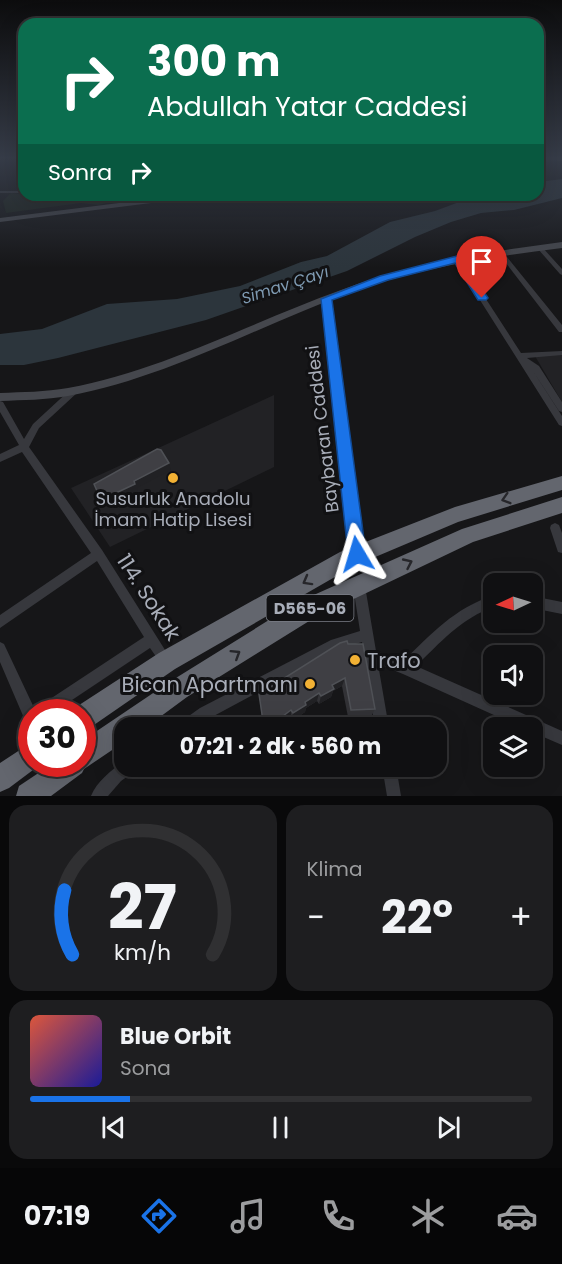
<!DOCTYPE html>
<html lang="tr">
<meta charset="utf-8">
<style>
body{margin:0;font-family:Poppins,sans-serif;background:#1e1e20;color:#f1f3f6;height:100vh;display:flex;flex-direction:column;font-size:22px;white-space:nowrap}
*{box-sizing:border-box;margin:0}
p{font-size:20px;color:#9c9d9f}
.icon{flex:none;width:33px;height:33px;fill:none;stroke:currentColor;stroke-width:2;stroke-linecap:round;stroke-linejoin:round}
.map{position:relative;height:796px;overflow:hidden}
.details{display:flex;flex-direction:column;gap:9px;padding:9px;background:#09090a;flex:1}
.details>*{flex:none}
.guide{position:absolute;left:18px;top:18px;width:526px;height:183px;border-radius:18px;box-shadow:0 6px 24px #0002,0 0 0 2px #303032;background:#0b6e4f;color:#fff;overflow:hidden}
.needle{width:39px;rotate:266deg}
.controls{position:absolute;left:483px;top:573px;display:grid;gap:12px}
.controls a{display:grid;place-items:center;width:60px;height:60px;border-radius:12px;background:#101012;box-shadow:0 6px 24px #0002,0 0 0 2px #303032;font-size:30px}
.speed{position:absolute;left:18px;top:699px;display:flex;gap:12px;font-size:30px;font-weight:700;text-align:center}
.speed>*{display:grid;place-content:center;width:78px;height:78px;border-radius:50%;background:#101012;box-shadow:0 6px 24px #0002,0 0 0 2px #303032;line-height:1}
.speed .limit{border:9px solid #d22;background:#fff;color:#111}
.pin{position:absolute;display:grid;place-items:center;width:51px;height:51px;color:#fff;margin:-62px -26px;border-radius:50% 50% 50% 0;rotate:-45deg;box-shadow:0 0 6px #0007}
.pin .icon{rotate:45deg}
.me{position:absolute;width:66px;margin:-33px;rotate:353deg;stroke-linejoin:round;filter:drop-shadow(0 0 4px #0008)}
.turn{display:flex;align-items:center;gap:21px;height:126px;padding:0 30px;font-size:27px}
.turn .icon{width:78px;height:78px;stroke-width:2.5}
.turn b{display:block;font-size:42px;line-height:51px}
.then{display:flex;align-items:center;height:57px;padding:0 30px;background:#0003;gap:12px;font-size:22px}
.big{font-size:45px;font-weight:700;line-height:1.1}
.details .widget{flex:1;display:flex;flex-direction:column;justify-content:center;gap:9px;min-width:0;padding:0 21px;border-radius:18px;background:#1e1e20}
.details .dial{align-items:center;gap:0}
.dial svg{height:156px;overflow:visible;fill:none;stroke:#303032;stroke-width:7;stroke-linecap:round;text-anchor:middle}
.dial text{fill:#f1f3f6;stroke:none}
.song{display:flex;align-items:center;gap:18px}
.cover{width:72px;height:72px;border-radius:9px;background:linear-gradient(135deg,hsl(10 70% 55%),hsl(240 70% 35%))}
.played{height:6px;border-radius:3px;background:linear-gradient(90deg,#1a73e8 20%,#303032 20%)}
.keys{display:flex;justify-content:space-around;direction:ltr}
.heat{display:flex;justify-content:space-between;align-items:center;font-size:33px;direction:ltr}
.details .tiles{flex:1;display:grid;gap:9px;grid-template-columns:1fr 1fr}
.widget:last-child{grid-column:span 2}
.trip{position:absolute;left:114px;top:717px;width:333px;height:60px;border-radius:18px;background:#101012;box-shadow:0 6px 24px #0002,0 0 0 2px #303032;font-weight:700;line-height:60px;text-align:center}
.dock{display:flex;height:96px;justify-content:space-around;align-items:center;background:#060607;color:#9c9d9f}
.dock .icon{width:42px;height:42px}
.dock .current{color:#1a73e8}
.dock b{font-size:27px;color:#f1f3f6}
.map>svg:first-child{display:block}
</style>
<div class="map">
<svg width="562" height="796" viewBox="0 0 562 796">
<rect width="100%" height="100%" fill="#161618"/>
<!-- built -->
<path fill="#222225" d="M 562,354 L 562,402 L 535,356 Z
M 274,395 L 274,467 L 110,547 L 71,488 Z"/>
<!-- green -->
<path fill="#1c231d" d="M 11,193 L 35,196 L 143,195 L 98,205 L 81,203 L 6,213 L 3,201 Z"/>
<!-- water -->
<path fill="#2c353c" d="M 562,179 L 562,198 L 514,210 L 481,213 L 451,222 L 415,237 L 347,271 L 206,320 L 58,358 L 24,365 L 0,365 L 0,334 L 42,329 L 107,304 L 177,299 L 240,286 L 301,262 L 327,256 L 390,222 L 435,211 L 478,195 L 538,195 L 539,182 Z"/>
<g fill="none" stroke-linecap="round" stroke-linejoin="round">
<!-- street -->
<path fill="#37383d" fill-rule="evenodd" d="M 0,191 L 22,191 L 24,193 L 0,193 Z
M 538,247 L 542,247 L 562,269 L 562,275 L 560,274 L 538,249 Z
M 499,252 L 503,252 L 562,325 L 562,332 L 559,332 L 499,254 Z
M 457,257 L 460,259 L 521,353 L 562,351 L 562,355 L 527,358 L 539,366 L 562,402 L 562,412 L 559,411 L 531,368 L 562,416 L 562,426 L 559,425 L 454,259 Z
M 326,297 L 329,299 L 362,554 L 361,558 L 357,559 L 353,558 L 352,554 L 323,299 Z
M 75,387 L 79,390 L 78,392 L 39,428 L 29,447 L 102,550 L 172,661 L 170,665 L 166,667 L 162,665 L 150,648 L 54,712 L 36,712 L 38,707 L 144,637 L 97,561 L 0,628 L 0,615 L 91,553 L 22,452 L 0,462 L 0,454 L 19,445 L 0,412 L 0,401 L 3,402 L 24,439 L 33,424 L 72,388 Z
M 555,523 L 559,525 L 562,533 L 562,553 L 558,552 L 550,528 L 551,525 Z
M 359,580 L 363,582 L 365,586 L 376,651 L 403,661 C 433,633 453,609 494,595 L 494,607 C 461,618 440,643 416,666 L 562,731 L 562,745 L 532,732 L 532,728 L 523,728 L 403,674 L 378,664 L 389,728 L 375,728 L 362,642 L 337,650 L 210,718 L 196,728 L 177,728 L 179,723 L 200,708 L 331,640 L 360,631 L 353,586 L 355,582 Z
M 532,596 L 562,602 L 562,614 L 532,608 Z
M 0,642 L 4,644 L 36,712 L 32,712 L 32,727 L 27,725 L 0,662 Z
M 124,761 L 124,766 L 137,766 L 135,771 L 121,781 L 108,796 L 91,796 C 97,781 112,770 124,761 Z
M 382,766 L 396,766 L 401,796 L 387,796 Z"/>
<!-- secondary -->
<path fill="#45474d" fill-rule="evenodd" d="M 538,157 L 562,157 L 562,161 L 538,159 Z
M 200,195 L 236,195 L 232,197 L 159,202 L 0,222 L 0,218 L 159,198 Z
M 562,242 L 562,248 C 489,257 418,268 349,293 C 256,327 166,378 68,396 C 46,400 23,400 0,401 L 0,393 C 23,392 45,392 68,388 C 161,371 252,322 341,290 C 413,263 487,252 562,242 Z"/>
<!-- highway -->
<path fill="#63666e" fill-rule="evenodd" d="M 562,476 L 562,490 L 458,522 L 354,566 L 175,669 L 91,727 L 82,730 L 82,712 L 72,712 L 73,709 L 159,653 L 340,552 L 455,507 Z
M 562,497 L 562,513 L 473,542 L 314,618 L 187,697 L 145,728 L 124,728 L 124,742 L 84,769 L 82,773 L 51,796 L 16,796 L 19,786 L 52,764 L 82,764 L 82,741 L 171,681 L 298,602 L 462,529 Z
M 32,742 L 32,764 L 41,764 L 9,788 L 0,792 L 0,763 Z"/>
</g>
<!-- wall -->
<path fill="#323236" d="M 348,644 L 375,709 L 371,717 L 348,717 L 342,686 L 333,691 L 331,697 L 319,704 L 317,701 L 306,708 L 305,712 L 292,721 L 291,717 L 279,726 L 263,728 L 259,694 Z"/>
<!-- shaded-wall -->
<path fill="#212124" d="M 169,463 L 171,470 L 137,488 L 138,491 L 105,507 L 101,500 Z
M 345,678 L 342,686 L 333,691 L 331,697 L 319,704 L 321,696 L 332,685 Z
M 319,693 L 317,701 L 306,708 L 305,712 L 292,721 L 293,713 L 305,702 Z
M 291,710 L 291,717 L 279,726 L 279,719 Z"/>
<!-- building -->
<path fill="#3f3f44" stroke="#4f5156" stroke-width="1.5" d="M 157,449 L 161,450 L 169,463 L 134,481 L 135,484 L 101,500 L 94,484 Z
M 347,641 L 348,644 L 363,644 L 375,709 L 351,710 L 345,678 L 332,685 L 334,689 L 321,696 L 319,693 L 305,702 L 306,705 L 293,713 L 291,710 L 279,719 L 263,721 L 259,694 L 340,643 Z"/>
<!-- one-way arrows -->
<defs><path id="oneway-chevron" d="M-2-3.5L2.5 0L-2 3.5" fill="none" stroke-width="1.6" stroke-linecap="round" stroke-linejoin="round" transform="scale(1.5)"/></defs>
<g stroke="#26262a">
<use href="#oneway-chevron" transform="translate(506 499) rotate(163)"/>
<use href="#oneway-chevron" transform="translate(408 563) rotate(-25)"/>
<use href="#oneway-chevron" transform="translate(307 581) rotate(151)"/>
<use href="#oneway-chevron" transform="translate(236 654) rotate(-32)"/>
</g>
<!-- sky -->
<linearGradient id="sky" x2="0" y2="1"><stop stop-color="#0c0c0d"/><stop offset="0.59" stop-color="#363c48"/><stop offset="1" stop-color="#363c48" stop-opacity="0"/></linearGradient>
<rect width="562" height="268" fill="url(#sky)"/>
<!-- route -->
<path fill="#1a73e8" stroke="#114b97" stroke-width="1.5" d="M 457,256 L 461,257 L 488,298 L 486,300 L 478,300 L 455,263 L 388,280 L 332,300 L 366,554 L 363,560 L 357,563 L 351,560 L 348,554 L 321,299 L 380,276 Z"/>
<!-- markers -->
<g fill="#f2b134" stroke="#111113" stroke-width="2">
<circle cx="173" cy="478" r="6"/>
<circle cx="355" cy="660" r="6"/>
<circle cx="310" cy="684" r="6"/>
</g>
<g text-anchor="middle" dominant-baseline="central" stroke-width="6" stroke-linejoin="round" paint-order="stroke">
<!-- far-water labels -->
<g font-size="16" font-style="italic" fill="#7f9bb3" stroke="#111113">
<text transform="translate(285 285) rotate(-18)">Simav Çayı</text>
</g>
<!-- shield labels -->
<rect fill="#111113" stroke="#7b7e86" stroke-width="1.5" x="266.5" y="595" width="87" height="26" rx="4.5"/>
<g font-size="16" font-weight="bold" fill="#a8adb8">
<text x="310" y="608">D565-06</text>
</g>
<!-- street labels -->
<g font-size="18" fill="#a8adb8" stroke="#111113">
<text transform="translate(322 429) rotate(-97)">Baybaran Caddesi</text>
</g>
<!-- poi labels -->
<g font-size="18" fill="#a8adb8" stroke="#111113">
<text x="173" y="498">Susurluk Anadolu<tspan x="173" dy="21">İmam Hatip Lisesi</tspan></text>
</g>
<!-- near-street labels -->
<g font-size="21" fill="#a8adb8" stroke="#111113">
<text transform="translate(149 597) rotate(57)">114. Sokak</text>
</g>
<!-- near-poi labels -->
<g font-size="21" fill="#a8adb8" stroke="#111113" text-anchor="start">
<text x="367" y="660">Trafo</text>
<text x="298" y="684" text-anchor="end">Bican Apartmanı</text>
</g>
</g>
</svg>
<div class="controls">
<a><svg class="needle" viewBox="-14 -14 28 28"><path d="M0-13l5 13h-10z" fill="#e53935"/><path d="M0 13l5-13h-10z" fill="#9c9d9f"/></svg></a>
<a><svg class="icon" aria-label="sound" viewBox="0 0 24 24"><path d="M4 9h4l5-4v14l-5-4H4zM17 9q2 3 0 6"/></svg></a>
<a><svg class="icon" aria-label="layers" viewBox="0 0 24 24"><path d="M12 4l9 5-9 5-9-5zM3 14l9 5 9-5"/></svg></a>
</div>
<div class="speed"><div class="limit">30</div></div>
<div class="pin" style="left:482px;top:298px;background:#d93025"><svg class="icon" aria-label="arrive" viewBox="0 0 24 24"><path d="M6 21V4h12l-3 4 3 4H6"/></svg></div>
<svg class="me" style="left:357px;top:554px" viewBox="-20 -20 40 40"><path d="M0-17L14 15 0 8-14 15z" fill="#1a73e8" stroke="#fff" stroke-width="4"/></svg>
<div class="trip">07:21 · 2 dk · 560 m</div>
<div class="guide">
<div class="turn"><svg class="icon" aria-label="right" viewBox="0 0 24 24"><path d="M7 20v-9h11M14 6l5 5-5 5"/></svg><div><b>300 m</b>Abdullah Yatar Caddesi</div></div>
<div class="then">Sonra<svg class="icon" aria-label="right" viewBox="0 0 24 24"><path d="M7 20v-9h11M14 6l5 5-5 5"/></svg></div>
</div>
</div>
<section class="details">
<div class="tiles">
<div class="widget dial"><svg viewBox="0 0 100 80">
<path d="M14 69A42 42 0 1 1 86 69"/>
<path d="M14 69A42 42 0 0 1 10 36" stroke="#1a73e8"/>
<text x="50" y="56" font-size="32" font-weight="700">27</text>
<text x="50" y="72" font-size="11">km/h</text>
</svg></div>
<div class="widget"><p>Klima</p>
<div class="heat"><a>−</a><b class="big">22°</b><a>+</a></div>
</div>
<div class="widget">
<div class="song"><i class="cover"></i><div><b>Blue Orbit</b><p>Sona</p></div></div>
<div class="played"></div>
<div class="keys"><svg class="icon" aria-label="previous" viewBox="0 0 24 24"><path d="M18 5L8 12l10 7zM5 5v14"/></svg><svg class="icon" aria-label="pause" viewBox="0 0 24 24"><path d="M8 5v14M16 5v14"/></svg><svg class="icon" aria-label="next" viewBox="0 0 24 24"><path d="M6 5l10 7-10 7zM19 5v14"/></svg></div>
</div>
</div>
</section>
<nav class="dock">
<b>07:19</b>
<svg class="icon current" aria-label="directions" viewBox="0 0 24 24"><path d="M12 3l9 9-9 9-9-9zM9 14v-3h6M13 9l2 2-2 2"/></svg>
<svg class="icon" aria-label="music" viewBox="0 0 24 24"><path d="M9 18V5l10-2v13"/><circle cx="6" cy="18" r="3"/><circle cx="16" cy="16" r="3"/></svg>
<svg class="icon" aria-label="phone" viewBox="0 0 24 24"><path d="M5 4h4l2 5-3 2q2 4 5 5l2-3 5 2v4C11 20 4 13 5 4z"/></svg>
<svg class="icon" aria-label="climate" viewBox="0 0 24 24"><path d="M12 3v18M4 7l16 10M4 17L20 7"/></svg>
<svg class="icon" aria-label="car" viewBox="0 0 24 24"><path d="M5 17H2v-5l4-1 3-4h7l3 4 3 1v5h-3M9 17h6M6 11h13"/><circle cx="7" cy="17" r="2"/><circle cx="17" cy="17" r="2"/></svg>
</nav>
